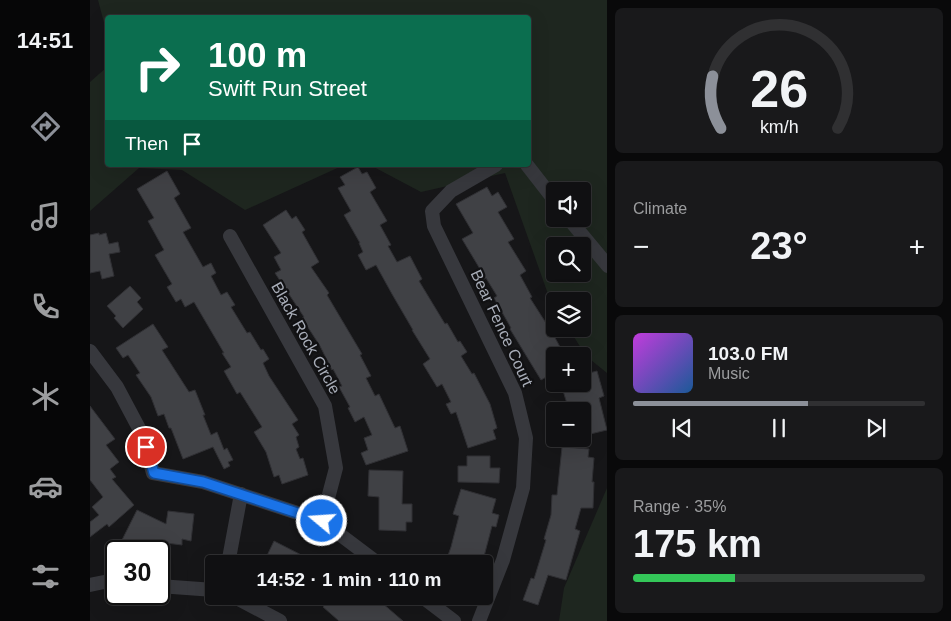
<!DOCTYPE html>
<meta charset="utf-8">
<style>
body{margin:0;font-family:Arial,sans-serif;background:#19191b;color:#f1f3f6;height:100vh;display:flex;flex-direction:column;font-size:19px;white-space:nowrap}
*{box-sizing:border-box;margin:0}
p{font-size:16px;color:#9c9d9f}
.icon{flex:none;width:28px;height:28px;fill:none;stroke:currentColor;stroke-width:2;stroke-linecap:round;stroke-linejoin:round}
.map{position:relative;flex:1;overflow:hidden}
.drawer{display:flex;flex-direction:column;gap:8px;padding:8px;background:#09090a;width:344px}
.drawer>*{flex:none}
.hud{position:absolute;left:15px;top:15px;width:426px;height:152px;border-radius:5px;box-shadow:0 5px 20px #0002,0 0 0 1px #303032;background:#0b6e4f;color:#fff;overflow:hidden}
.fabs{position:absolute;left:456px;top:182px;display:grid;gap:10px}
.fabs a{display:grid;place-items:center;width:45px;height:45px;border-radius:5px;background:#101012;box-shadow:0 5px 20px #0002,0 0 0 1px #303032;font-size:25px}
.speed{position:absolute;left:15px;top:540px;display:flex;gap:10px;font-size:25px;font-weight:700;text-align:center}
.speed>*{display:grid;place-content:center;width:65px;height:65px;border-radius:50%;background:#101012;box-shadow:0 5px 20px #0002,0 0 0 1px #303032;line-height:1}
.speed .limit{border:2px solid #111;border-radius:8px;background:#fff;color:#111}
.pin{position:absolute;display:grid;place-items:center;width:42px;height:42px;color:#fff;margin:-21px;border:2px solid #fff;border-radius:50%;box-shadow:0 1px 5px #0007}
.me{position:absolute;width:55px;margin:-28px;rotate:288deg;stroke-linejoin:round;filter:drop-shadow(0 0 4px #0008)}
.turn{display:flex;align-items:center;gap:18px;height:105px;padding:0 20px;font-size:22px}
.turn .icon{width:65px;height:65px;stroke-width:2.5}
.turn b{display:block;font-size:35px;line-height:42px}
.then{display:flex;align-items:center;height:48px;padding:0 20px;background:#0003;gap:10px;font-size:19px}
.big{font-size:38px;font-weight:700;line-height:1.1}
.drawer .card{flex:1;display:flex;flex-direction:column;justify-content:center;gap:8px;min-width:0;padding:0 18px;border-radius:8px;background:#19191b}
.drawer .dial{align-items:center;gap:0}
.dial svg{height:130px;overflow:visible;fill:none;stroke:#303032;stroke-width:7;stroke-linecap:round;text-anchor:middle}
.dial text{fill:#f1f3f6;stroke:none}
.song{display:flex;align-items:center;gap:15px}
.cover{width:60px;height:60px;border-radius:8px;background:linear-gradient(135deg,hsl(290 70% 55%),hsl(210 70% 35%))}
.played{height:5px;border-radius:2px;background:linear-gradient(90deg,#8c9099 60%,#303032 60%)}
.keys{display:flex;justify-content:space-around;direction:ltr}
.heat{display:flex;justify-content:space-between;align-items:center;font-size:28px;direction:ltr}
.charge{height:8px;border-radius:4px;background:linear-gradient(90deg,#34c759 35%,#303032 0)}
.trip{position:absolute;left:115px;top:555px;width:288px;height:50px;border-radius:5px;background:#101012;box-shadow:0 5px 20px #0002,0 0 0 1px #303032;font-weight:700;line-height:50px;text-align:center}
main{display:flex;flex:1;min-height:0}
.tabs{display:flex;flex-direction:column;width:90px;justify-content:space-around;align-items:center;background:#060607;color:#9c9d9f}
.tabs .icon{width:35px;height:35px}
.tabs .active{color:#8c9099}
.tabs b{font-size:22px;color:#f1f3f6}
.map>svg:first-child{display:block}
</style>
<main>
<nav class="tabs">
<b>14:51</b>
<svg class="icon active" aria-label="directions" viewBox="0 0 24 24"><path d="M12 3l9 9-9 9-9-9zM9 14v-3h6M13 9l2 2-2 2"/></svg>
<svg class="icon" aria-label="music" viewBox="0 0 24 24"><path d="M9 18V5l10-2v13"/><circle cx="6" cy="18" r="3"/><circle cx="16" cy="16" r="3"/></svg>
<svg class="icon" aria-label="phone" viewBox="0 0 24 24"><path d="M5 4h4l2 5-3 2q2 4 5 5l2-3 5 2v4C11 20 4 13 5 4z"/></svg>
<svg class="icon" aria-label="climate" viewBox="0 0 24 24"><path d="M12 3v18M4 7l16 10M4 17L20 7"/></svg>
<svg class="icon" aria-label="car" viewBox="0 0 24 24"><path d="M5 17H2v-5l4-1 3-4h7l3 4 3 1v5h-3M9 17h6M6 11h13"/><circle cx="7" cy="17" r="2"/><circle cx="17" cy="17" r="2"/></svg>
<svg class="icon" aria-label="filters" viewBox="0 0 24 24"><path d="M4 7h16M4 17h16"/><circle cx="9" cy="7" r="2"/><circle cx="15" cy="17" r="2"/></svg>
</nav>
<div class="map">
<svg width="518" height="621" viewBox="0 0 518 621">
<rect width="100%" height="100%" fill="#161618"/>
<!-- green -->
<path fill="#1e261f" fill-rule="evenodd" d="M 8,0 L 517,0 L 517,373 L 496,356 L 479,329 L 492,329 L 492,301 L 465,301 L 465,305 L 458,294 L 415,173 L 331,192 L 280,165 L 439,165 L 439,18 L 18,18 L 17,34 ZM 465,191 L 492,191 L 492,219 L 465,219 ZM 465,246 L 492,246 L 492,274 L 465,274 Z
M 17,67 L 18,165 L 254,165 L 155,210 L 92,170 L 49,168 L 0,211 L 0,82 Z
M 517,488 L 517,621 L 469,621 L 474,588 Z"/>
<!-- building -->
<path fill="#404145" stroke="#303034" d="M 268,167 L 272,174 L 277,172 L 286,188 L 280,192 L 297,221 L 290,225 L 301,245 L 298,246 L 307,262 L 320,256 L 332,279 L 329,281 L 355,324 L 357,323 L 368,342 L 370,341 L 377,352 L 371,356 L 382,374 L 384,373 L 400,404 L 407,428 L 403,430 L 406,439 L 378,448 L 366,412 L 361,414 L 356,404 L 361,402 L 352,384 L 347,387 L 333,364 L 340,359 L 322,330 L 323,330 L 302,294 L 286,265 L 276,270 L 268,255 L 273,252 L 269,243 L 270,243 L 254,215 L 261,211 L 248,188 L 255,185 L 250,177 Z
M 77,171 L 90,194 L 84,198 L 101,228 L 93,232 L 113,267 L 121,263 L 126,273 L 121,276 L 131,295 L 137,292 L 145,305 L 141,307 L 157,333 L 160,332 L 171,350 L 173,349 L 179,359 L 173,363 L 179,376 L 208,420 L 202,424 L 209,435 L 206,437 L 209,447 L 206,449 L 210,459 L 213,458 L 218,475 L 192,484 L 189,475 L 184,477 L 176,452 L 164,432 L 172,427 L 150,392 L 147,394 L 134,371 L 141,367 L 132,353 L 134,353 L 104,302 L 95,307 L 91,299 L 86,302 L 77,287 L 82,284 L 65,255 L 74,250 L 58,221 L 64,218 L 47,189 Z
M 397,187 L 402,196 L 408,192 L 417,207 L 408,212 L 424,239 L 418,242 L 436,271 L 430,275 L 442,297 L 440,298 L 463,334 L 475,356 L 465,356 L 465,372 L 451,380 L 420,329 L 421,328 L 404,298 L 407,296 L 396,278 L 391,281 L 385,272 L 390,269 L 372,239 L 383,233 L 366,204 Z
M 196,210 L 202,219 L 206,216 L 215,230 L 212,232 L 229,262 L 221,267 L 239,293 L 237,295 L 272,354 L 270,355 L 281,376 L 276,378 L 285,396 L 289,394 L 305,428 L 310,426 L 318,451 L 276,465 L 271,453 L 278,450 L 274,438 L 282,435 L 274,417 L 265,422 L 258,408 L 260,407 L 249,387 L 252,386 L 243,369 L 242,370 L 230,346 L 212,318 L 214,317 L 185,273 L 191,270 L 184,257 L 191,253 L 173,225 Z
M 9,233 L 9,235 L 16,233 L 19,244 L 28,242 L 30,252 L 19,254 L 24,276 L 12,279 L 10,271 L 0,273 L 0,235 Z
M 40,286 L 51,298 L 47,302 L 53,309 L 33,328 L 24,318 L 26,316 L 17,306 Z
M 63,324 L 78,347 L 72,350 L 99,392 L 105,390 L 115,415 L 113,415 L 121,435 L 127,432 L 134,450 L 137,448 L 143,460 L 138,462 L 140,466 L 134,469 L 123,447 L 93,459 L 81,428 L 79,428 L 74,414 L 68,416 L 61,397 L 46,375 L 50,373 L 38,355 L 33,358 L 26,348 Z
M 507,371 L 514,396 L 509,398 L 517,430 L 492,436 L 492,411 L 488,411 L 487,404 L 478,407 L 471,384 L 492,384 L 492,375 Z
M 0,406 L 25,439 L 16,445 L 29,462 L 20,469 L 26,477 L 22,479 L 44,505 L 19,527 L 17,524 L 0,537 L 0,522 L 9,515 L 2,507 L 13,497 L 0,480 Z
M 472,447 L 499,449 L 498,457 L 504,458 L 502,482 L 504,482 L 503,508 L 491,508 L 485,529 L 490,531 L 476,580 L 458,575 L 448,605 L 433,600 L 441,578 L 444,579 L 456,540 L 454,539 L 461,515 L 462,495 L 467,495 Z
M 377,456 L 400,456 L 400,468 L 410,468 L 409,483 L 368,482 L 368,466 L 377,466 Z
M 279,470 L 313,471 L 312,504 L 322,504 L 322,522 L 316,522 L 316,531 L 289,530 L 289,497 L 278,496 Z
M 371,489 L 406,499 L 402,513 L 409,515 L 406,527 L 402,526 L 392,564 L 355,564 L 361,547 L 369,516 L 363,514 Z
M 47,510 L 76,524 L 78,511 L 104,514 L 101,541 L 92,539 L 92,545 L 61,541 L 56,551 L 55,551 L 32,540 Z
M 184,541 L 229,564 L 173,564 Z
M 226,596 L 284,596 L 313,621 L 249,621 L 233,607 L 237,603 Z"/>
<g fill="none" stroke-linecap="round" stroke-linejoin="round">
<!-- minor -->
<path stroke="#37383d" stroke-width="14" d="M 437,165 L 465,201
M 479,219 L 518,266
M 140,236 L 235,406 L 246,468 L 232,521
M 0,351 L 27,387 L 52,434 L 63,473 L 113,482 L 232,521 L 289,564
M 138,564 L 151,494
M 0,585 L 14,582 L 26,583
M 69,586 L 124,590
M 143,596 L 190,621
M 331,596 L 364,621
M 389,621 L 413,560 L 433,488 L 436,438 L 425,393 L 344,226 L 342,211 L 361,191 L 406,165"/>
</g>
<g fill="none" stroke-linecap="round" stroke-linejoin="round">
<!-- route casing -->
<g stroke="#114b97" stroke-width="12">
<path id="route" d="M 56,447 L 64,473 L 113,482 L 232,521"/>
</g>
<!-- route -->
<use href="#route" stroke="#1a73e8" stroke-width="9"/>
</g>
<g text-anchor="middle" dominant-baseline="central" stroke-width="4.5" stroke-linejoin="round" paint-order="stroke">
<!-- street labels -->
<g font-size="16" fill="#a8adb8" stroke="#111113">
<text transform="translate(412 328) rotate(65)">Bear Fence Court</text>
<text transform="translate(216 338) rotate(61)">Black Rock Circle</text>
</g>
</g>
</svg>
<div class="fabs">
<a><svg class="icon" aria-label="sound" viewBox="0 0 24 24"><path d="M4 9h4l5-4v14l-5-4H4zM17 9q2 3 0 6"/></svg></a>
<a><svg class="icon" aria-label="search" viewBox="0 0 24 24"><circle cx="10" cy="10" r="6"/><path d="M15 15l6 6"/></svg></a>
<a><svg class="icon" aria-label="layers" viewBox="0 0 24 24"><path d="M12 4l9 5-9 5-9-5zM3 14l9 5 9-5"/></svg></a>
<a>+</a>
<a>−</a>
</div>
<div class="speed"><div class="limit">30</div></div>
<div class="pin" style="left:56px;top:447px;background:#d93025"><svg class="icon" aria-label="arrive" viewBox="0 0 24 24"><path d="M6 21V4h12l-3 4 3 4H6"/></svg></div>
<svg class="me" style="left:232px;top:521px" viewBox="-20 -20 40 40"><circle r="17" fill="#1a73e8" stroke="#fff" stroke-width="3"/><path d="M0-11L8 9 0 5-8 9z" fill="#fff"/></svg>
<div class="trip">14:52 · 1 min · 110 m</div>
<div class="hud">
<div class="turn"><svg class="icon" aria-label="right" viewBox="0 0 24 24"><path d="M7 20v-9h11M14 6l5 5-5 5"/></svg><div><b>100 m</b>Swift Run Street</div></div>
<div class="then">Then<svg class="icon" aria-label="arrive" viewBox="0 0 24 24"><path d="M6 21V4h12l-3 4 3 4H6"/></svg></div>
</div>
</div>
<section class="drawer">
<div class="card dial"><svg viewBox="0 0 100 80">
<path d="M14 69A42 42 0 1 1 86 69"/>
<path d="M14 69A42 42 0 0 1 9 37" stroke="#8c9099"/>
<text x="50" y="56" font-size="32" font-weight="700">26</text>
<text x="50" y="72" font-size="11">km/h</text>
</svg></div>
<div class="card"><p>Climate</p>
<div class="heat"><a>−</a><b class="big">23°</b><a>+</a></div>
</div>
<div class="card">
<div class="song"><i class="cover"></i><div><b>103.0 FM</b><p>Music</p></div></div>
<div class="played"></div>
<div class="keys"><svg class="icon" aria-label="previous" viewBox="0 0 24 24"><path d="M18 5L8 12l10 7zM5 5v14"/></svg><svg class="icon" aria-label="pause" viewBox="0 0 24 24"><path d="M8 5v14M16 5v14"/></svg><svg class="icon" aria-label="next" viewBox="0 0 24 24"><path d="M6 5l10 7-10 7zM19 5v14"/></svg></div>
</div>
<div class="card"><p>Range · 35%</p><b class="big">175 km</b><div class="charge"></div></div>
</section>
</main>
